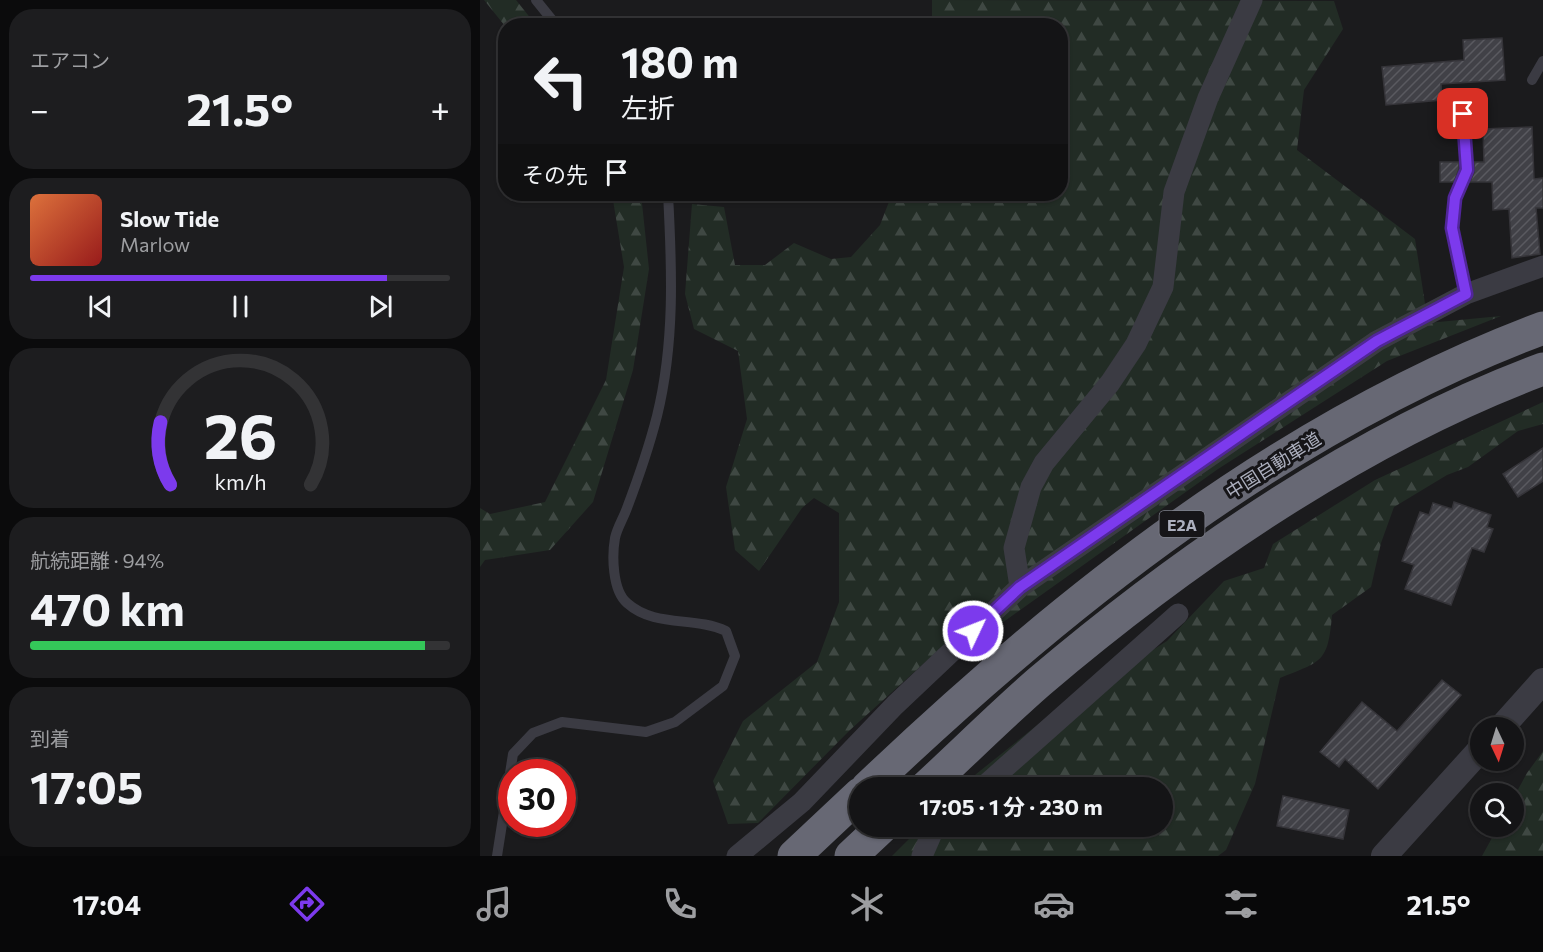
<!DOCTYPE html>
<html lang="ja">
<meta charset="utf-8">
<style>
body{margin:0;font-family:Commissioner,"Noto Sans JP",sans-serif;background:#1d1d1f;color:#f1f3f6;height:100vh;display:flex;flex-direction:column;font-size:22px;white-space:nowrap}
*{box-sizing:border-box;margin:0}
p{font-size:20px;color:#9d9ea1}
.icon{flex:none;width:33px;height:33px;fill:none;stroke:currentColor;stroke-width:2;stroke-linecap:round;stroke-linejoin:round}
.map{position:relative;flex:1;overflow:hidden}
.drawer{display:flex;flex-direction:column;gap:9px;padding:9px;background:#0b0b0c;width:480px}
.drawer>*{flex:none}
.top-card{position:absolute;left:18px;top:18px;width:570px;height:183px;border-radius:24px;box-shadow:0 2px 4px #0004,0 0 0 2px #333335;background:#141416;color:#f1f3f6;overflow:hidden}
.needle{width:39px;rotate:176deg}
.tools{position:absolute;left:990px;top:717px;display:grid;gap:12px}
.tools a{display:grid;place-items:center;width:54px;height:54px;border-radius:50%;background:#141416;box-shadow:0 2px 4px #0004,0 0 0 2px #333335;font-size:30px}
.speed{position:absolute;left:18px;top:759px;display:flex;gap:12px;font-size:30px;font-weight:700;text-align:center}
.speed>*{display:grid;place-content:center;width:78px;height:78px;border-radius:50%;background:#141416;box-shadow:0 2px 4px #0004,0 0 0 2px #333335;line-height:1}
.speed .limit{border:9px solid #d22;background:#fff;color:#111}
.pin{position:absolute;display:grid;place-items:center;width:51px;height:51px;color:#fff;margin:-26px;border-radius:12px;box-shadow:0 3px 9px #0006}
.me{position:absolute;width:66px;margin:-33px;rotate:47deg;stroke-linejoin:round;filter:drop-shadow(0 0 4px #0008)}
.turn{display:flex;align-items:center;gap:21px;height:126px;padding:0 24px;font-size:27px}
.turn .icon{width:78px;height:78px;stroke-width:2.5}
.turn b{display:block;font-size:42px;line-height:51px}
.then{display:flex;align-items:center;height:57px;padding:0 24px;background:#0003;gap:12px;font-size:22px}
.big{font-size:45px;font-weight:700;line-height:1.1}
.drawer .widget{flex:1;display:flex;flex-direction:column;justify-content:center;gap:9px;min-width:0;padding:0 21px;border-radius:24px;background:#1d1d1f}
.drawer .dial{align-items:center;gap:0}
.dial svg{height:156px;overflow:visible;fill:none;stroke:#333335;stroke-width:7;stroke-linecap:round;text-anchor:middle}
.dial text{fill:#f1f3f6;stroke:none}
.song{display:flex;align-items:center;gap:18px}
.cover{width:72px;height:72px;border-radius:9px;background:linear-gradient(135deg,hsl(20 70% 55%),hsl(0 70% 35%))}
.played{height:6px;border-radius:3px;background:linear-gradient(90deg,#7c3aed 85%,#333335 85%)}
.keys{display:flex;justify-content:space-around;direction:ltr}
.heat{display:flex;justify-content:space-between;align-items:center;font-size:33px;direction:ltr}
.charge{height:9px;border-radius:4px;background:linear-gradient(90deg,#34c759 94%,#333335 0)}
.trip{position:absolute;left:369px;top:777px;width:324px;height:60px;border-radius:30px;background:#141416;box-shadow:0 2px 4px #0004,0 0 0 2px #333335;font-weight:700;line-height:60px;text-align:center}
.menu{display:flex;height:96px;justify-content:space-around;align-items:center;background:#080809;color:#9d9ea1}
.menu .icon{width:42px;height:42px}
.menu .active{color:#7c3aed}
.menu b{font-size:27px;color:#f1f3f6}
main{display:flex;flex:1;min-height:0}
.map>svg:first-child{display:block}
</style>
<main>
<section class="drawer">
<div class="widget"><p>エアコン</p>
<div class="heat"><a>−</a><b class="big">21.5°</b><a>+</a></div>
</div>
<div class="widget">
<div class="song"><i class="cover"></i><div><b>Slow Tide</b><p>Marlow</p></div></div>
<div class="played"></div>
<div class="keys"><svg class="icon" aria-label="previous" viewBox="0 0 24 24"><path d="M18 5L8 12l10 7zM5 5v14"/></svg><svg class="icon" aria-label="pause" viewBox="0 0 24 24"><path d="M8 5v14M16 5v14"/></svg><svg class="icon" aria-label="next" viewBox="0 0 24 24"><path d="M6 5l10 7-10 7zM19 5v14"/></svg></div>
</div>
<div class="widget dial"><svg viewBox="0 0 100 80">
<path d="M14 69A42 42 0 1 1 86 69"/>
<path d="M14 69A42 42 0 0 1 9 37" stroke="#7c3aed"/>
<text x="50" y="56" font-size="32" font-weight="700">26</text>
<text x="50" y="72" font-size="11">km/h</text>
</svg></div>
<div class="widget"><p>航続距離 · 94%</p><b class="big">470 km</b><div class="charge"></div></div>
<div class="widget"><p>到着</p><b class="big">17:05</b></div>
</section>
<div class="map">
<svg width="1063" height="856" viewBox="0 0 1063 856">
<defs>
<pattern id="forest-firs" width="22" height="20" patternUnits="userSpaceOnUse" patternTransform="scale(1.5)"><rect width="22" height="20" fill="#222c25"/><path d="M5 1l3.5 6h-7zM16 11l3.5 6h-7z" fill="#3f4843"/></pattern>
<pattern id="building-hatch" width="6" height="6" patternUnits="userSpaceOnUse" patternTransform="scale(1.5)"><rect width="6" height="6" fill="#414147"/><path d="M-1 1l2-2M0 6l6-6M5 7l2-2" fill="none" stroke="#5a5a60"/></pattern>
</defs>
<rect width="100%" height="100%" fill="#1b1b1d"/>
<!-- forest -->
<path fill="url(#forest-firs)" d="M 4,0 L 36,0 L 56,25 L 25,26 Z
M 452,0 L 854,1 L 863,29 L 824,90 L 817,150 L 935,239 L 948,323 L 1021,316 L 907,361 L 738,469 L 522,623 L 472,638 L 370,730 L 278,823 L 248,824 L 233,781 L 263,721 L 337,662 L 359,602 L 359,513 L 334,498 L 322,508 L 279,571 L 255,550 L 246,487 L 267,419 L 258,351 L 214,329 L 205,294 L 212,204 L 244,207 L 255,265 L 285,265 L 314,243 L 351,259 L 371,257 L 400,225 L 412,194 L 580,194 L 580,26 L 452,25 Z
M 132,194 L 161,194 L 169,269 L 153,370 L 113,502 L 70,550 L 5,560 L 0,567 L 0,508 L 10,514 L 65,502 L 126,380 L 144,267 Z
M 1063,402 L 1063,424 L 1038,431 L 988,467 L 967,475 L 914,507 L 901,543 L 891,587 L 852,615 C 848,663 842,661 800,678 L 775,784 L 746,850 L 738,856 L 412,856 L 441,827 L 682,826 L 682,788 L 480,787 L 571,714 L 687,641 L 744,581 L 784,568 L 793,544 L 895,480 Z
M 1063,751 L 1063,856 L 1002,856 L 1018,827 L 1034,826 L 1034,797 L 1047,773 Z"/>
<!-- building -->
<path fill="url(#building-hatch)" stroke="#353439" stroke-width="1.5" d="M 1022,38 L 1025,80 L 961,84 L 962,100 L 906,105 L 902,67 L 984,60 L 983,40 Z
M 1052,127 L 1054,179 L 1063,178 L 1063,208 L 1056,208 L 1060,254 L 1032,258 L 1029,209 L 1013,210 L 1012,182 L 990,182 L 994,172 L 994,162 L 1004,162 L 1003,129 Z
M 960,162 L 979,162 L 979,169 L 974,182 L 960,182 Z
M 1063,448 L 1063,481 L 1038,497 L 1023,474 Z
M 974,502 L 1011,515 L 1007,527 L 1013,529 L 1004,552 L 992,548 L 971,605 L 925,589 L 934,565 L 922,561 L 940,512 L 949,515 L 953,503 L 972,509 Z
M 962,680 L 981,695 L 898,789 L 865,759 L 859,767 L 840,752 L 882,702 L 917,731 Z
M 803,796 L 869,810 L 863,839 L 797,826 Z"/>
<g fill="none" stroke-linecap="round" stroke-linejoin="round">
<!-- service -->
<path stroke="#3b3b43" stroke-width="10" d="M 56,0 L 77,26
M 1052,80 L 1063,61
M 981,94 L 987,170 L 975,198 L 972,228 L 986,294
M 17,856 L 33,754 L 53,733 L 82,722 L 166,732 L 195,722 L 243,686 L 255,656 L 246,631 C 214,616 175,628 147,603 C 132,590 132,555 135,538 C 137,528 144,517 147,508 C 158,479 169,447 177,416 C 195,343 192,268 188,194"/>
<!-- minor -->
<path stroke="#3b3b43" stroke-width="21" d="M 540,587 L 534,548 L 551,487 L 564,463 L 630,383 L 656,344 L 683,287 L 694,192 L 728,98 L 772,0
M 502,788 L 698,614
M 257,856 L 322,802 L 415,705 L 540,587 L 897,341 L 986,294 L 1063,266
M 442,856 L 455,826"/>
<!-- tertiary -->
<path stroke="#3b3b43" stroke-width="26" d="M 1021,728 L 1063,681
M 904,856 L 1000,750"/>
<!-- motorway -->
<path stroke="#676874" stroke-width="33" d="M 387,788 C 584,600 806,424 1063,328
M 445,788 C 483,753 520,716 559,682 C 705,558 882,436 1063,369
M 314,856 L 380,794
M 371,856 L 403,826"/>
</g>
<g fill="none" stroke-linecap="round" stroke-linejoin="round">
<!-- route casing -->
<g stroke="#51269a" stroke-width="15">
<path id="route" d="M 493,631 L 540,587 L 767,430 L 897,341 L 986,294 L 972,228 L 975,198 L 987,170 L 983,114"/>
</g>
<!-- route -->
<use href="#route" stroke="#7c3aed" stroke-width="10"/>
</g>
<g text-anchor="middle" dominant-baseline="central" stroke-width="6" stroke-linejoin="round" paint-order="stroke">
<!-- shield labels -->
<rect fill="#161518" stroke="#7f818c" stroke-width="1.5" x="679.5" y="511" width="45" height="26" rx="4.5"/>
<g font-size="16" font-weight="bold" fill="#acafbe">
<text x="702" y="524">E2A</text>
</g>
<!-- street labels -->
<g font-size="18" fill="#acafbe" stroke="#161518">
<text transform="translate(793 465) rotate(-32)">中国自動車道</text>
</g>
</g>
</svg>
<div class="tools">
<a><svg class="needle" viewBox="-14 -14 28 28"><path d="M0-13l5 13h-10z" fill="#e53935"/><path d="M0 13l5-13h-10z" fill="#9d9ea1"/></svg></a>
<a><svg class="icon" aria-label="search" viewBox="0 0 24 24"><circle cx="10" cy="10" r="6"/><path d="M15 15l6 6"/></svg></a>
</div>
<div class="speed"><div class="limit">30</div></div>
<div class="pin" style="left:983px;top:114px;background:#d93025"><svg class="icon" aria-label="arrive" viewBox="0 0 24 24"><path d="M6 21V4h12l-3 4 3 4H6"/></svg></div>
<svg class="me" style="left:493px;top:631px" viewBox="-20 -20 40 40"><circle r="17" fill="#7c3aed" stroke="#fff" stroke-width="3"/><path d="M0-11L8 9 0 5-8 9z" fill="#fff"/></svg>
<div class="trip">17:05 · 1 分 · 230 m</div>
<div class="top-card">
<div class="turn"><svg class="icon" aria-label="left" viewBox="0 0 24 24"><path d="M17 20v-9H6M10 6l-5 5 5 5"/></svg><div><b>180 m</b>左折</div></div>
<div class="then">その先<svg class="icon" aria-label="arrive" viewBox="0 0 24 24"><path d="M6 21V4h12l-3 4 3 4H6"/></svg></div>
</div>
</div>
</main>
<nav class="menu">
<b>17:04</b>
<svg class="icon active" aria-label="directions" viewBox="0 0 24 24"><path d="M12 3l9 9-9 9-9-9zM9 14v-3h6M13 9l2 2-2 2"/></svg>
<svg class="icon" aria-label="music" viewBox="0 0 24 24"><path d="M9 18V5l10-2v13"/><circle cx="6" cy="18" r="3"/><circle cx="16" cy="16" r="3"/></svg>
<svg class="icon" aria-label="phone" viewBox="0 0 24 24"><path d="M5 4h4l2 5-3 2q2 4 5 5l2-3 5 2v4C11 20 4 13 5 4z"/></svg>
<svg class="icon" aria-label="climate" viewBox="0 0 24 24"><path d="M12 3v18M4 7l16 10M4 17L20 7"/></svg>
<svg class="icon" aria-label="car" viewBox="0 0 24 24"><path d="M5 17H2v-5l4-1 3-4h7l3 4 3 1v5h-3M9 17h6M6 11h13"/><circle cx="7" cy="17" r="2"/><circle cx="17" cy="17" r="2"/></svg>
<svg class="icon" aria-label="filters" viewBox="0 0 24 24"><path d="M4 7h16M4 17h16"/><circle cx="9" cy="7" r="2"/><circle cx="15" cy="17" r="2"/></svg>
<b>21.5°</b>
</nav>
